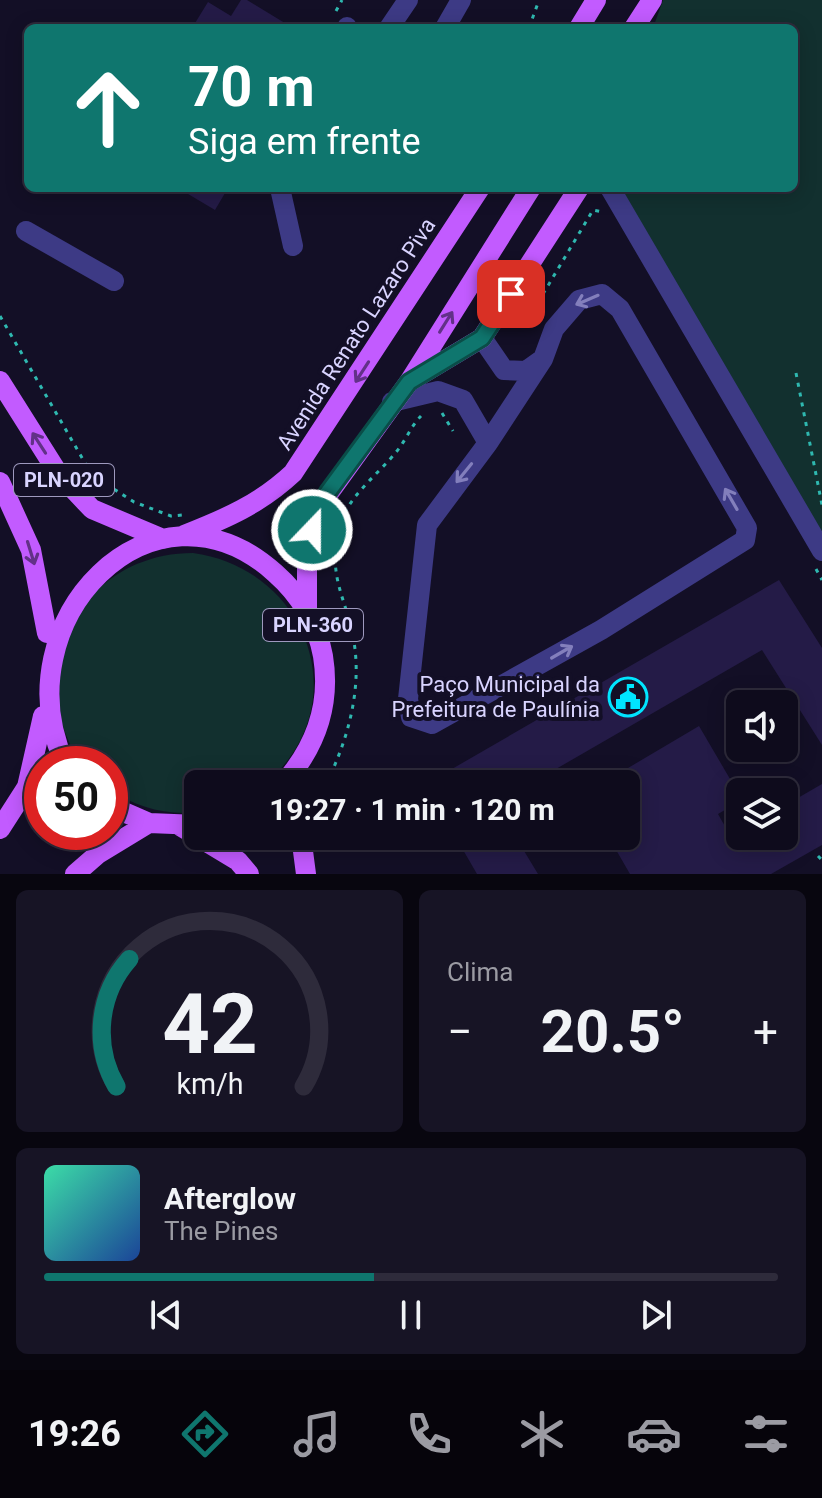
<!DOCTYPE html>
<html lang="pt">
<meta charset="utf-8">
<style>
body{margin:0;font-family:Roboto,sans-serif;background:#171425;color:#f1f3f6;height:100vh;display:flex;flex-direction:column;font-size:30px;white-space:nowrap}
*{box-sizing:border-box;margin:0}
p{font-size:26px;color:#9b9ba3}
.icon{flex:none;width:44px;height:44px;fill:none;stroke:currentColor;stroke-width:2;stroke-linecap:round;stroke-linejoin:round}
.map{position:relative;height:874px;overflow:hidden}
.drawer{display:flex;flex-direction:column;gap:16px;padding:16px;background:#08060f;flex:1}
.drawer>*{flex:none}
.banner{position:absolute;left:24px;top:24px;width:774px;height:168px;border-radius:12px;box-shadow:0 4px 20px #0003,0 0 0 2px #2e2b3b;background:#0f766e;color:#fff;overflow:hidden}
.controls{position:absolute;left:726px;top:690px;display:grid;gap:16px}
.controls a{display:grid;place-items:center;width:72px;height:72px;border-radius:12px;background:#0e0b1c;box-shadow:0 4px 20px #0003,0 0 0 2px #2e2b3b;font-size:40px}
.speed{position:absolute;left:24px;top:746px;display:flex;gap:16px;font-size:40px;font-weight:700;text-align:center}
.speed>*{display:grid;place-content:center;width:104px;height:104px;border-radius:50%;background:#0e0b1c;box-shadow:0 4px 20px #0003,0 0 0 2px #2e2b3b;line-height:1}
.speed .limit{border:12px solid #d22;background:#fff;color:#111}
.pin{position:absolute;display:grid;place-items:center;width:68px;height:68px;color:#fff;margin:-34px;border-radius:16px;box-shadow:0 4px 12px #0006}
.me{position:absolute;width:88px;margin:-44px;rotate:22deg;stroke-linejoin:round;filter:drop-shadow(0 0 6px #0008)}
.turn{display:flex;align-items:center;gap:28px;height:168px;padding:0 32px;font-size:36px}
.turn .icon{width:104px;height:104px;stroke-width:2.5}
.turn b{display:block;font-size:56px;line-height:68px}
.big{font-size:60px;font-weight:700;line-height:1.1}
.drawer .tile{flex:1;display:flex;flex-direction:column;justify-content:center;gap:12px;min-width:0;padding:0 28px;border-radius:12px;background:#171425}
.drawer .dial{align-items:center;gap:0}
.dial svg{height:208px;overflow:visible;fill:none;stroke:#2e2b3b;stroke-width:7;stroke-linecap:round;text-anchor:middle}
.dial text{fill:#f1f3f6;stroke:none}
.song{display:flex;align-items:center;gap:24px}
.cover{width:96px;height:96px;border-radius:12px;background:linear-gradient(135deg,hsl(160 70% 55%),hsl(220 70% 35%))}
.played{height:8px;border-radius:4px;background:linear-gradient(90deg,#0f766e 45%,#2e2b3b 45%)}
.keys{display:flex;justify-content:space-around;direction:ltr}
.heat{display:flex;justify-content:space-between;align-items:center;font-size:44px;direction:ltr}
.drawer .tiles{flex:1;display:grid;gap:16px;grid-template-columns:1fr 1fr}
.tile:last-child{grid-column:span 2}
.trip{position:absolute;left:184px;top:770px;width:456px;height:80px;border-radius:12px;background:#0e0b1c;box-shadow:0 4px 20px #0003,0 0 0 2px #2e2b3b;font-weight:700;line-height:80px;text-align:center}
.tabs{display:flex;height:128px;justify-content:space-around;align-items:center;background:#06040b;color:#9b9ba3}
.tabs .icon{width:56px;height:56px}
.tabs .current{color:#0f766e}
.tabs b{font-size:36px;color:#f1f3f6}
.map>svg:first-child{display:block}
</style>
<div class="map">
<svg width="822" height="874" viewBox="0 0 822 874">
<rect width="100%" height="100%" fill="#130f26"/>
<!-- green -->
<path fill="#12302f" d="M 663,0 L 822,0 L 822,551 L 601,188 L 794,188 L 794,28 L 653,28 Z
M 193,553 C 309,569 358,706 265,784 L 198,784 L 198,812 C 167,816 136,807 110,790 L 110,764 L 83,764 L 79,760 C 20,668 83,553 193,553 Z"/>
<!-- building -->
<path fill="#241b47" d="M 241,0 L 247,0 L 293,28 L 192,28 L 208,2 L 231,16 Z
M 178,188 L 228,188 L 215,210 Z
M 779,580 L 822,648 L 822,745 L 762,650 L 530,784 L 426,784 Z
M 699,726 L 740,796 L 740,801 L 718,814 L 731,837 L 784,836 L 784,806 L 822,784 L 822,845 L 771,874 L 630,874 L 608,836 L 626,836 L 626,784 L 601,784 Z
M 455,836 L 515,836 L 538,874 L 477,874 Z"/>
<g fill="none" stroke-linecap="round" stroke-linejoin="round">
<!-- path -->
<path stroke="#2fb8b0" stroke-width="3" stroke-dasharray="4 6" stroke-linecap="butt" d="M 336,11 L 342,0
M 529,28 L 539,0
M 543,294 L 593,210 L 603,212
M 0,316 L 92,475 L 134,502 L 171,516 L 182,515
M 796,373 L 822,505
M 442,413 L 453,431
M 816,569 L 822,580
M 326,784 C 347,742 362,691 354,642 C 347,598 327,579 339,529 C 345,498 378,475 397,451 C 406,440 411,426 421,416
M 818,856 L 822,860"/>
<!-- minor -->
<path stroke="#3d3a85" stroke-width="20" d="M 347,28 L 347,27
M 389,28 L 408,0
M 445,28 L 461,0
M 280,188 L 293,246
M 610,188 L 822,551
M 26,231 L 114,281
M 482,338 L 504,370 L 526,371 L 540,361
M 392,402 L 438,391 L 463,400 L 488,443 L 427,525 L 408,699 L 411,717 L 432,724 L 601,630 L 745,540 L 747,528 L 620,309 L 602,294 L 579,300 L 554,329 L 543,359 L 488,443"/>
<!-- major -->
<path stroke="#c25bff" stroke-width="20" d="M 579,28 L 596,0
M 634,28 L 652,0
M 412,380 L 482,338 L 579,188
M 0,381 L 58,473 L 92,509 L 163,539
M 0,482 L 31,550 L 47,633
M 184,535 C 225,519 260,504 293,473 L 480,188
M 307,610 L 307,548 L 316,511 L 409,382 L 531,188
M 65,764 C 0,621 153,463 275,573 C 300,595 317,623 323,656 C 331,705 315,748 283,784
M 110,806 L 149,823 L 198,825
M 180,826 L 238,861 L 249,874
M 0,829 L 27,787 L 43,716
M 301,836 L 306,874
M 75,874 L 98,854 L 149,823"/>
</g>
<!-- one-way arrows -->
<defs><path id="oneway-shaft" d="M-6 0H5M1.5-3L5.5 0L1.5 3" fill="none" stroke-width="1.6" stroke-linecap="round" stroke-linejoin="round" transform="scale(2)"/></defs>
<g stroke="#837fbc">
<use href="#oneway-shaft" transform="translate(587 300) rotate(157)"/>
<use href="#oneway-shaft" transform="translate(464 473) rotate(129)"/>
<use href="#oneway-shaft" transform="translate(731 499) rotate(-120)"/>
<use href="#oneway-shaft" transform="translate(562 652) rotate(-30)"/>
</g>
<g stroke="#623188">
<use href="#oneway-shaft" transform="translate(446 322) rotate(-58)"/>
<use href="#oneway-shaft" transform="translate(362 372) rotate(123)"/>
<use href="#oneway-shaft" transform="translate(39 443) rotate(-123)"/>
<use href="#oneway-shaft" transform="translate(31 553) rotate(73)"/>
</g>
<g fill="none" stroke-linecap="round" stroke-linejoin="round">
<!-- route casing -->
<g stroke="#0a4d48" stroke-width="20">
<path id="route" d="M 312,530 L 316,511 L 328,492 L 409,382 L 482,338 L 511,294"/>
</g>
<!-- route -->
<use href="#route" stroke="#0f766e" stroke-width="14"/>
</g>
<!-- icons -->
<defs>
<g id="civic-ring" transform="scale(2)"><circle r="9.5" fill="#130f26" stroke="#00e5ff" stroke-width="1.5"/><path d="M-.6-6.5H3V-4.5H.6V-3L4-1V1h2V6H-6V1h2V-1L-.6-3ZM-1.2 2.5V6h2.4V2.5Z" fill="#00e5ff"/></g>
</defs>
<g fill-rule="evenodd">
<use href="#civic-ring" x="628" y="697"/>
</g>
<g text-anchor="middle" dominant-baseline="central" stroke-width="8" stroke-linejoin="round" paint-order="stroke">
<!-- shield labels -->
<g fill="#130f26" stroke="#9e99be" stroke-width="2">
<rect x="14" y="464" width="100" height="32" rx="6"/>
<rect x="263" y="609" width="100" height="32" rx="6"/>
</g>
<g font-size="20" font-weight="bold" fill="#d9d4ff">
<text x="64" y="480">PLN-020</text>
<text x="313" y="625">PLN-360</text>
</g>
<!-- street labels -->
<g font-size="22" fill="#d9d4ff" stroke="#130f26">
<text transform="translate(356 334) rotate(-57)">Avenida Renato Lazaro Piva</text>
</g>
<!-- poi labels -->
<g font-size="22" fill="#d9d4ff" stroke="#130f26" text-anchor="end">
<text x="600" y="684">Paço Municipal da<tspan x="600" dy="25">Prefeitura de Paulínia</tspan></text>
</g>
</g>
</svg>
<div class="controls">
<a><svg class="icon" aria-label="sound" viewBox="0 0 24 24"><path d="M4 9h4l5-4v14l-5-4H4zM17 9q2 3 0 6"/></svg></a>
<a><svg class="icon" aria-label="layers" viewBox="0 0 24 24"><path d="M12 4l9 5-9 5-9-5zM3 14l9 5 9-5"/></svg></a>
</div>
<div class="speed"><div class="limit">50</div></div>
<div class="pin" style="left:511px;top:294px;background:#d93025"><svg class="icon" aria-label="arrive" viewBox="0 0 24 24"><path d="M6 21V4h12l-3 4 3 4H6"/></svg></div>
<svg class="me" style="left:312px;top:530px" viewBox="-20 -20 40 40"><circle r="17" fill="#0f766e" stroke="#fff" stroke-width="3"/><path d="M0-11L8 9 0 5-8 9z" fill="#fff"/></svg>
<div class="trip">19:27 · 1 min · 120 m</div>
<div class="banner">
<div class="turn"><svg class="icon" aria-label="ahead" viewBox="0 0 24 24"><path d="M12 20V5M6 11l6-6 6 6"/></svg><div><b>70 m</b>Siga em frente</div></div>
</div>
</div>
<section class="drawer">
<div class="tiles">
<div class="tile dial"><svg viewBox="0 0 100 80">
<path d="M14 69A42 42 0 1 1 86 69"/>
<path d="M14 69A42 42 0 0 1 19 20" stroke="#0f766e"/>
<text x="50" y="56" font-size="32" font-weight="700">42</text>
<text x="50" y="72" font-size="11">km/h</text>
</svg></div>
<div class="tile"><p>Clima</p>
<div class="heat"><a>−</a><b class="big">20.5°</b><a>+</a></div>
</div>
<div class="tile">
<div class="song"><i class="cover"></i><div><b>Afterglow</b><p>The Pines</p></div></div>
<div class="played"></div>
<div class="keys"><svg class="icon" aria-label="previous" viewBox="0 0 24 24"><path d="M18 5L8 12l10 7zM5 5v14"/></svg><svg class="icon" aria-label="pause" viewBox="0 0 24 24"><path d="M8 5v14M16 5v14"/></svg><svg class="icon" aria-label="next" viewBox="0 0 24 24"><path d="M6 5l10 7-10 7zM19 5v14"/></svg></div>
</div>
</div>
</section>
<nav class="tabs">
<b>19:26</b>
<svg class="icon current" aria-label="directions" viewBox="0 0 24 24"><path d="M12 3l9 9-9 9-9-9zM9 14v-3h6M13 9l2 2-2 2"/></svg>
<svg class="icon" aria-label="music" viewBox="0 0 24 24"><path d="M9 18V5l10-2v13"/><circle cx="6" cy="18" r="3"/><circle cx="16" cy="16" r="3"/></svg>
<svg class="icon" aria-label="phone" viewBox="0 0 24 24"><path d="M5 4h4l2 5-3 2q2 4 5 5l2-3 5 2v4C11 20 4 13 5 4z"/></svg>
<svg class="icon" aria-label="climate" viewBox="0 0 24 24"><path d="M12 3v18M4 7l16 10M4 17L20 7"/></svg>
<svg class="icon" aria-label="car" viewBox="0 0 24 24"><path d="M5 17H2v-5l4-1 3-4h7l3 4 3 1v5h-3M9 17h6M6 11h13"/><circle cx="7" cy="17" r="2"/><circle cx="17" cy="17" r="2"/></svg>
<svg class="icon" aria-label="filters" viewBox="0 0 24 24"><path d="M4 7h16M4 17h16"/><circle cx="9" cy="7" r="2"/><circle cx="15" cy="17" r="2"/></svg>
</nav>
